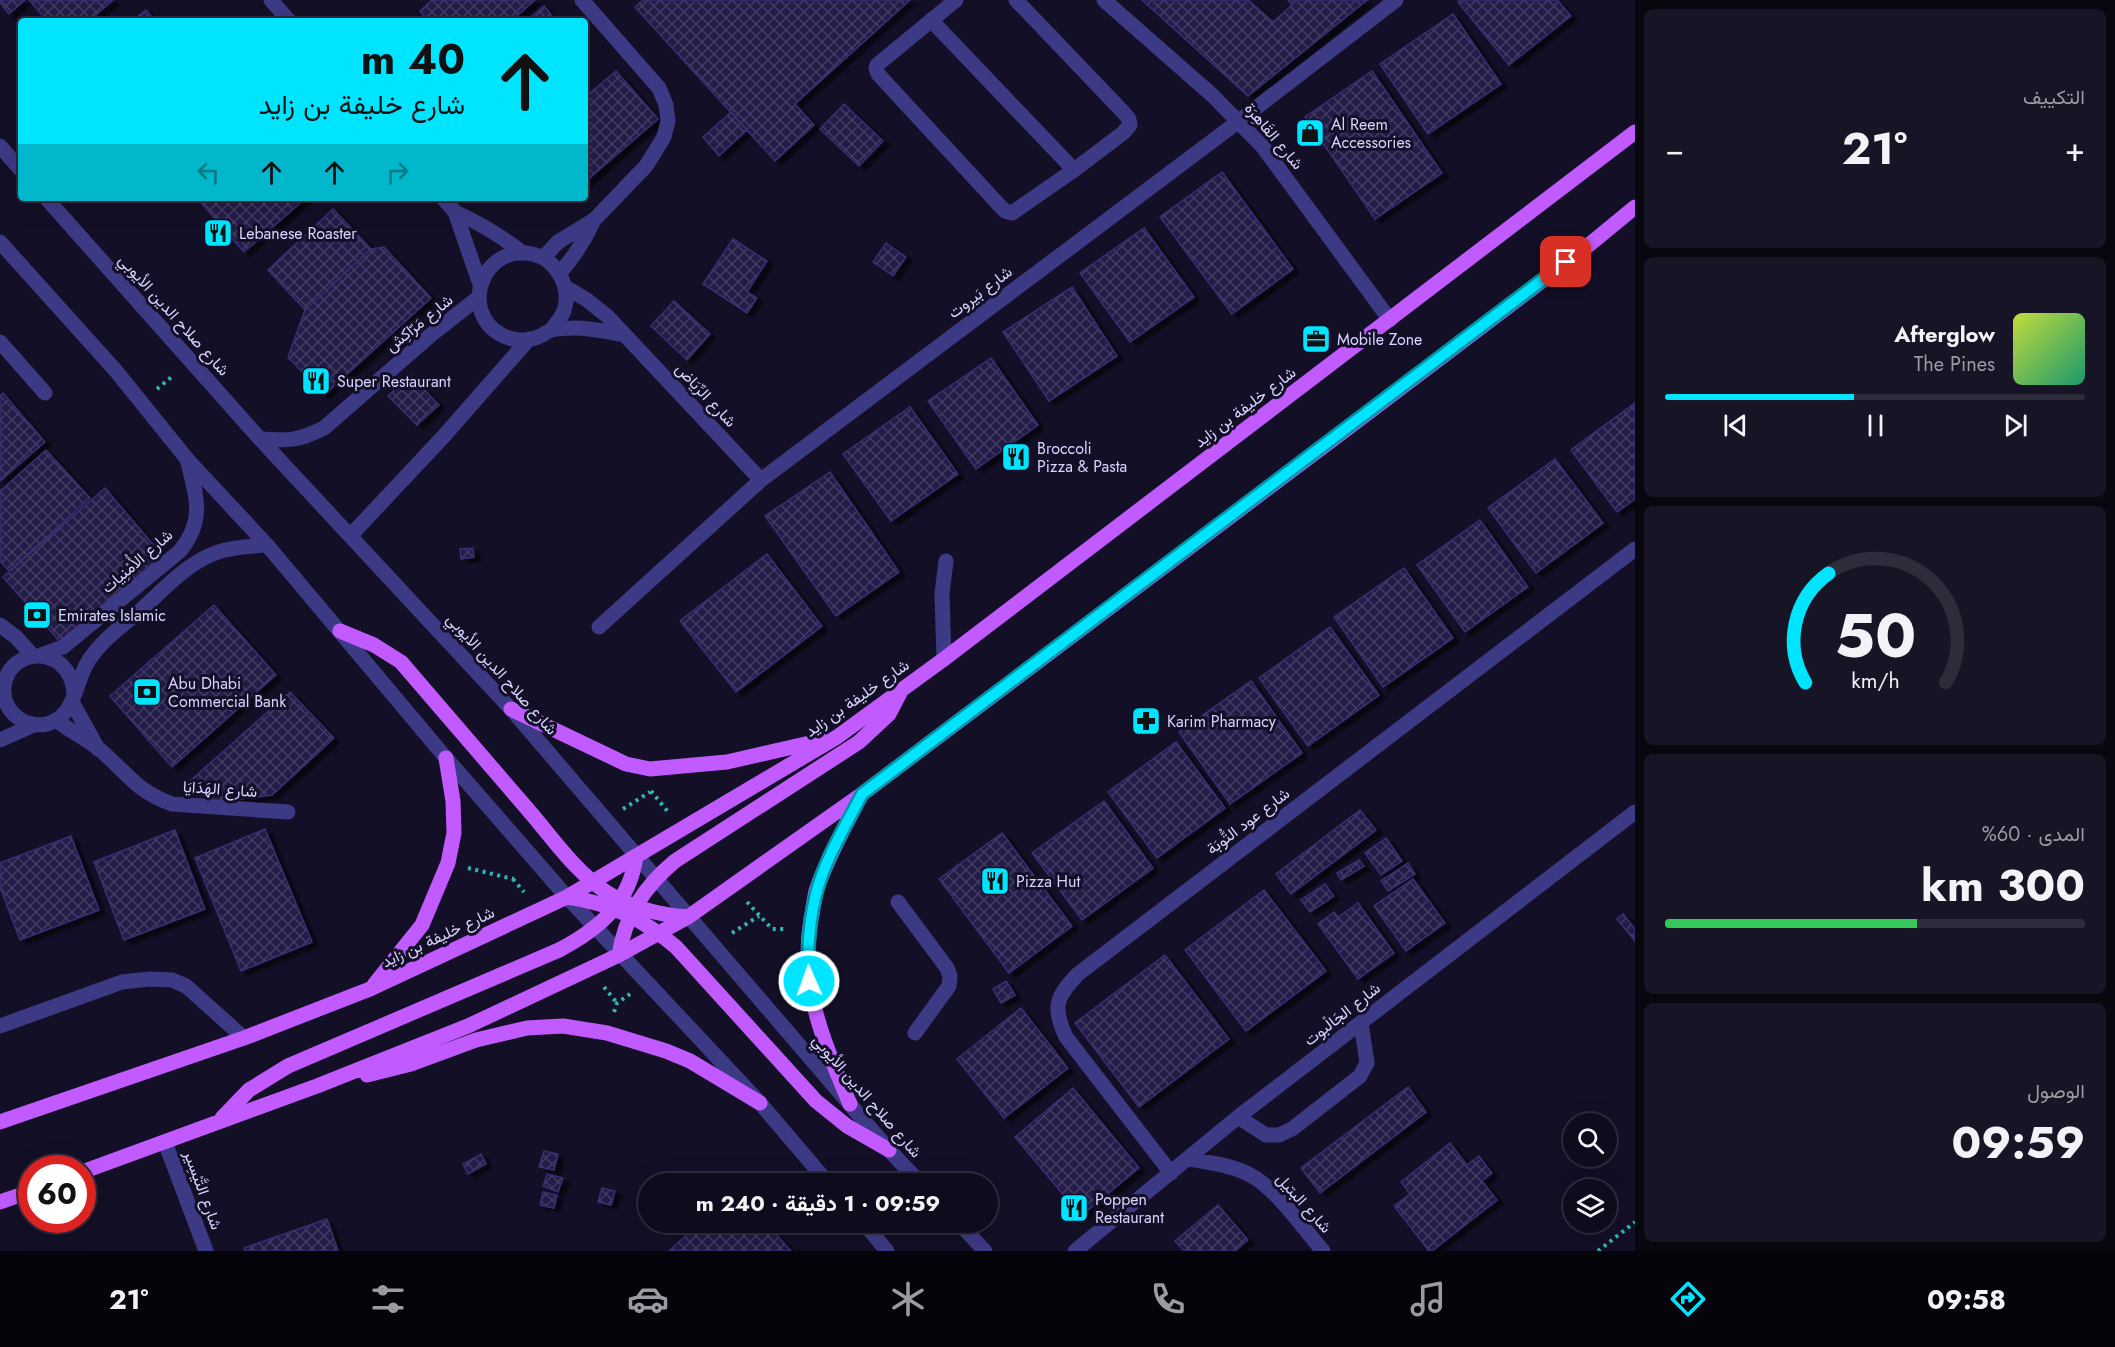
<!DOCTYPE html>
<html lang="ar">
<meta charset="utf-8">
<style>
body{margin:0;font-family:Jost,Vazirmatn,sans-serif;background:#171425;color:#f1f3f6;direction:rtl;height:100vh;display:flex;flex-direction:column;font-size:22px;white-space:nowrap}
*{box-sizing:border-box;margin:0}
p{font-size:20px;color:#9b9ba3}
.icon{flex:none;width:33px;height:33px;fill:none;stroke:currentColor;stroke-width:2;stroke-linecap:round;stroke-linejoin:round}
.map{position:relative;flex:1;overflow:hidden;direction:ltr}
.drawer{display:flex;flex-direction:column;gap:9px;padding:9px;background:#08060f;width:480px}
.drawer>*{flex:none}
.guide{position:absolute;left:18px;top:18px;width:570px;height:183px;border-radius:6px;box-shadow:0 6px 24px #0002,0 0 0 2px #2e2b3b;direction:rtl;background:#00e5ff;color:#111;overflow:hidden}
.tools{position:absolute;left:1563px;top:1113px;display:grid;gap:12px}
.tools a{display:grid;place-items:center;width:54px;height:54px;border-radius:50%;background:#0e0b1c;box-shadow:0 6px 24px #0002,0 0 0 2px #2e2b3b;font-size:30px}
.speed{position:absolute;left:18px;top:1155px;display:flex;gap:12px;font-size:30px;font-weight:700;text-align:center}
.speed>*{display:grid;place-content:center;width:78px;height:78px;border-radius:50%;background:#0e0b1c;box-shadow:0 6px 24px #0002,0 0 0 2px #2e2b3b;line-height:1}
.speed .limit{border:9px solid #d22;background:#fff;color:#111}
.pin{position:absolute;display:grid;place-items:center;width:51px;height:51px;color:#fff;margin:-26px;border-radius:12px;box-shadow:0 3px 9px #0006}
.me{position:absolute;width:66px;margin:-33px;rotate:358deg;stroke-linejoin:round;filter:drop-shadow(0 0 4px #0008)}
.turn{display:flex;align-items:center;gap:21px;height:126px;padding:0 24px;font-size:27px}
.turn .icon{width:78px;height:78px;stroke-width:2.5}
.turn b{display:block;font-size:42px;line-height:51px}
.lanes{display:flex;align-items:center;height:57px;padding:0 24px;background:#0003;justify-content:center;gap:30px;direction:ltr}
.lanes .off{opacity:.35}
.big{font-size:45px;font-weight:700;line-height:1.1}
.drawer .card{flex:1;display:flex;flex-direction:column;justify-content:center;gap:9px;min-width:0;padding:0 21px;border-radius:9px;background:#171425}
.drawer .dial{align-items:center;gap:0}
.dial svg{height:156px;overflow:visible;fill:none;stroke:#2e2b3b;stroke-width:7;stroke-linecap:round;text-anchor:middle}
.dial text{fill:#f1f3f6;stroke:none}
.song{display:flex;align-items:center;gap:18px}
.cover{width:72px;height:72px;border-radius:9px;background:linear-gradient(135deg,hsl(70 70% 55%),hsl(160 70% 35%))}
.played{height:6px;border-radius:3px;background:linear-gradient(90deg,#00e5ff 45%,#2e2b3b 45%)}
.keys{display:flex;justify-content:space-around;direction:ltr}
.heat{display:flex;justify-content:space-between;align-items:center;font-size:33px;direction:ltr}
.charge{height:9px;border-radius:4px;background:linear-gradient(90deg,#34c759 60%,#2e2b3b 0)}
.trip{position:absolute;left:638px;top:1173px;width:360px;height:60px;border-radius:30px;background:#0e0b1c;box-shadow:0 6px 24px #0002,0 0 0 2px #2e2b3b;font-weight:700;line-height:60px;text-align:center;direction:rtl}
.menu{display:flex;height:96px;justify-content:space-around;align-items:center;background:#06040b;color:#9b9ba3}
.menu .icon{width:42px;height:42px}
.menu .on{color:#00e5ff}
.menu b{font-size:27px;color:#f1f3f6}
main{display:flex;flex:1;min-height:0}
.map>svg:first-child{display:block}
</style>
<main>
<section class="drawer">
<div class="card"><p>التكييف</p>
<div class="heat"><a>−</a><b class="big">21°</b><a>+</a></div>
</div>
<div class="card">
<div class="song"><i class="cover"></i><div><b>Afterglow</b><p>The Pines</p></div></div>
<div class="played"></div>
<div class="keys"><svg class="icon" aria-label="previous" viewBox="0 0 24 24"><path d="M18 5L8 12l10 7zM5 5v14"/></svg><svg class="icon" aria-label="pause" viewBox="0 0 24 24"><path d="M8 5v14M16 5v14"/></svg><svg class="icon" aria-label="next" viewBox="0 0 24 24"><path d="M6 5l10 7-10 7zM19 5v14"/></svg></div>
</div>
<div class="card dial"><svg viewBox="0 0 100 80">
<path d="M14 69A42 42 0 1 1 86 69"/>
<path d="M14 69A42 42 0 0 1 26 13" stroke="#00e5ff"/>
<text x="50" y="56" font-size="32" font-weight="700">50</text>
<text x="50" y="72" font-size="11">km/h</text>
</svg></div>
<div class="card"><p>المدى · 60%</p><b class="big">300 km</b><div class="charge"></div></div>
<div class="card"><p>الوصول</p><b class="big">09:59</b></div>
</section>
<div class="map">
<svg width="1635" height="1251" viewBox="0 0 1635 1251">
<defs>
<pattern id="building-cross-hatch" width="8" height="8" patternUnits="userSpaceOnUse" patternTransform="scale(1.5)"><rect width="8" height="8" fill="#241b47"/><path d="M0 0l8 8M0 8l8-8" fill="none" stroke="#433b63"/></pattern>
<filter id="shadow"><feDropShadow dx="6" dy="4" stdDeviation="1.5" flood-color="#0009"/></filter>
</defs>
<rect width="100%" height="100%" fill="#130f26"/>
<!-- building -->
<path fill="url(#building-cross-hatch)" stroke="#3b2d73" stroke-width="1.5" filter="url(#shadow)" d="M 0,0 L 25,0 L 9,14 L 0,3 Z
M 29,0 L 113,0 L 89,21 L 47,21 Z
M 432,0 L 535,0 L 511,21 L 428,21 L 420,11 Z
M 643,0 L 910,0 L 795,104 L 814,125 L 775,161 L 635,7 Z
M 1142,0 L 1248,0 L 1273,22 L 1292,5 L 1288,0 L 1367,0 L 1248,96 Z
M 1460,0 L 1557,0 L 1571,16 L 1509,65 L 1458,2 Z
M 544,6 L 556,21 L 526,21 Z
M 146,10 L 155,21 L 132,21 Z
M 1453,14 L 1501,84 L 1428,134 L 1380,64 Z
M 616,71 L 658,119 L 585,182 L 585,97 Z
M 1372,71 L 1442,173 L 1375,219 L 1305,117 Z
M 844,104 L 883,141 L 859,166 L 820,129 Z
M 731,112 L 747,130 L 719,156 L 703,137 Z
M 1222,172 L 1293,269 L 1232,314 L 1160,217 Z
M 197,198 L 306,198 L 244,252 Z
M 333,209 L 371,249 L 305,310 L 268,270 Z
M 1144,228 L 1194,297 L 1130,342 L 1080,273 Z
M 733,239 L 767,261 L 747,292 L 757,298 L 747,313 L 703,284 Z
M 886,243 L 906,257 L 893,276 L 873,262 Z
M 384,247 L 431,298 L 324,395 L 288,357 L 305,310 L 371,249 Z
M 1072,287 L 1117,356 L 1049,401 L 1003,332 Z
M 674,301 L 710,334 L 687,360 L 651,326 Z
M 991,358 L 1038,425 L 976,469 L 928,401 Z
M 410,375 L 439,405 L 417,425 L 388,396 Z
M 3,393 L 45,442 L 0,481 L 0,396 Z
M 1635,403 L 1635,499 L 1617,512 L 1571,450 Z
M 910,407 L 958,474 L 891,521 L 843,454 Z
M 46,450 L 90,498 L 9,571 L 0,561 L 0,491 Z
M 1555,459 L 1603,523 L 1536,573 L 1488,508 Z
M 830,472 L 899,572 L 836,616 L 765,516 Z
M 105,488 L 162,555 L 61,643 L 3,577 Z
M 1480,520 L 1528,587 L 1465,632 L 1417,565 Z
M 473,548 L 474,557 L 461,559 L 460,549 Z
M 767,554 L 822,626 L 736,692 L 680,621 Z
M 1404,568 L 1453,638 L 1383,687 L 1334,617 Z
M 214,605 L 276,675 L 172,767 L 110,696 Z
M 1330,627 L 1379,695 L 1308,746 L 1259,678 Z
M 1251,681 L 1302,753 L 1230,804 L 1179,732 Z
M 290,692 L 334,738 L 272,795 L 211,803 L 190,781 Z
M 1176,742 L 1225,808 L 1157,858 L 1108,792 Z
M 1104,801 L 1153,868 L 1082,920 L 1032,853 Z
M 1360,810 L 1376,830 L 1291,894 L 1276,874 Z
M 265,829 L 312,942 L 241,971 L 195,858 Z
M 175,830 L 205,909 L 124,940 L 94,862 Z
M 1002,833 L 1072,926 L 1009,973 L 939,879 Z
M 71,836 L 99,910 L 20,940 L 0,887 L 0,863 Z
M 1386,838 L 1402,861 L 1381,875 L 1365,853 Z
M 1359,860 L 1364,866 L 1341,880 L 1337,873 Z
M 1408,863 L 1415,874 L 1388,891 L 1381,881 Z
M 1413,879 L 1445,923 L 1406,951 L 1374,906 Z
M 1325,884 L 1334,896 L 1310,912 L 1301,900 Z
M 1264,890 L 1326,971 L 1246,1031 L 1185,950 Z
M 1358,903 L 1394,953 L 1358,979 L 1318,924 L 1334,912 L 1338,917 Z
M 1623,914 L 1635,929 L 1635,941 L 1617,919 Z
M 1165,955 L 1229,1039 L 1139,1107 L 1075,1023 Z
M 1006,981 L 1015,995 L 1001,1003 L 993,989 Z
M 1021,1008 L 1068,1068 L 1004,1118 L 957,1059 Z
M 1408,1087 L 1426,1112 L 1320,1193 L 1301,1168 Z
M 1073,1088 L 1139,1168 L 1081,1216 L 1015,1137 Z
M 1450,1143 L 1467,1165 L 1479,1156 L 1492,1173 L 1482,1181 L 1497,1200 L 1432,1251 L 1429,1251 L 1394,1206 L 1410,1194 L 1401,1182 Z
M 544,1151 L 558,1154 L 554,1170 L 539,1167 Z
M 481,1154 L 486,1164 L 468,1174 L 463,1164 Z
M 547,1174 L 563,1178 L 558,1192 L 543,1186 Z
M 602,1188 L 615,1191 L 611,1205 L 598,1202 Z
M 543,1192 L 557,1195 L 554,1208 L 540,1205 Z
M 1218,1205 L 1248,1240 L 1235,1251 L 1184,1251 L 1175,1241 Z
M 327,1219 L 338,1251 L 245,1251 L 244,1248 Z
M 701,1222 L 765,1222 L 791,1251 L 669,1251 Z"/>
<g fill="none" stroke-linecap="round" stroke-linejoin="round">
<!-- path -->
<path stroke="#2fb8b0" stroke-width="4" stroke-dasharray="3 4.5" stroke-linecap="butt" d="M 157,389 L 174,375
M 651,791 L 669,813
M 623,809 L 650,792
M 468,868 L 513,879 L 518,876
M 513,879 L 524,892
M 747,902 L 772,929 L 787,929
M 732,933 L 759,916
M 604,987 L 617,1003
M 614,1012 L 617,1003 L 630,994
M 1598,1251 L 1635,1222"/>
<!-- service -->
<path stroke="#3d3a85" stroke-width="15" d="M 956,0 L 877,65 L 876,68 L 878,74 L 1001,207 L 1005,211 L 1012,213 L 1074,170 L 1123,133 L 1130,125 L 1129,119 L 1125,114 L 1016,0
M 931,20 L 1074,170
M 0,342 L 45,393
M 944,659 L 942,594 L 946,561
M 72,702 L 98,749
M 56,720 C 70,731 86,739 99,749 C 128,773 134,790 172,804 L 288,812
M 898,902 L 947,968 L 950,976 L 949,986 L 915,1033
M 0,1026 L 122,982 L 150,979 L 172,980 L 186,986 L 244,1038
M 1238,1117 L 1266,1135 L 1279,1135 L 1292,1129 L 1360,1076 L 1367,1063 L 1361,1023
M 165,1142 L 206,1251"/>
<!-- minor -->
<path stroke="#3d3a85" stroke-width="15" d="M 271,0 L 289,21
M 1104,0 L 1212,95 L 1263,147 L 1390,320
M 443,198 L 455,212 L 480,284
M 455,212 C 480,223 501,236 523,253
M 543,258 L 558,242 L 594,220 L 646,166 L 664,137 L 668,121 L 666,105 L 659,88 L 582,0
M 559,274 C 574,257 585,240 594,220
M 565,287 L 587,300 L 607,316 L 761,480
M 551,330 C 556,324 561,318 564,311 C 572,287 556,259 532,254 C 485,243 458,309 500,334 C 511,341 528,342 540,336 C 544,335 547,331 552,330 C 558,328 568,328 575,328 C 591,328 608,332 625,335
M 260,439 C 288,441 298,441 324,428 L 432,334 L 478,298
M 351,535 L 443,437 L 529,339
M 0,625 L 16,637 L 33,656
M 599,627 L 761,480 L 1239,121 L 1396,0
M 41,655 L 63,647 L 180,551 C 206,519 196,495 187,459
M 74,693 C 70,643 7,646 4,688 C 2,716 34,735 58,719 C 76,707 77,677 89,660 C 102,640 123,625 142,609 C 164,589 188,562 218,552 C 234,547 251,546 267,545
M 0,740 L 34,725
M 1189,1159 C 1210,1163 1233,1165 1252,1176 C 1277,1190 1304,1229 1323,1251
M 1171,1173 L 1066,1037 C 1052,1007 1056,997 1078,974 L 1635,549
M 1075,1251 L 1238,1117 L 1635,812"/>
<!-- tertiary -->
<path stroke="#3d3a85" stroke-width="15" d="M 0,146 L 21,170
M 46,198 L 260,439 L 511,709 L 889,1150 L 921,1184
M 0,242 L 116,371 L 187,459 L 267,545 L 446,758 L 567,897 L 760,1103 L 829,1184
M 863,1222 L 887,1251
M 958,1222 L 985,1251"/>
<!-- primary -->
<path stroke="#c25bff" stroke-width="15" d="M 340,631 L 374,645 L 401,662 C 444,712 487,762 530,812 C 553,839 576,872 606,892 C 631,908 659,915 688,917
M 511,709 L 626,764 L 650,769 L 727,762 L 823,740
M 567,897 C 610,903 643,919 676,947 L 816,1101 L 847,1126 L 889,1150
M 619,955 C 625,915 645,886 675,861 L 859,742 L 889,714 L 900,693
M 374,985 L 422,925 L 448,863 L 454,833 L 453,801 L 446,758
M 367,1075 L 411,1064 L 476,1040 L 527,1028 L 563,1026 L 607,1033 L 666,1051 L 690,1061 L 760,1103
M 850,1104 C 824,1042 799,988 811,919 C 813,910 814,900 816,891 C 827,858 845,827 861,795
M 222,1118 L 249,1090 L 288,1066 L 559,950 C 599,929 630,903 636,856
M 0,1122 L 244,1038 L 370,989 L 567,897 L 837,737 L 944,659 L 1635,132
M 82,1172 L 317,1086 L 468,1026 L 619,955 L 688,917 L 862,794 L 1344,431 L 1584,249 L 1635,207
M 0,1202 L 32,1191"/>
</g>
<g fill="none" stroke-linecap="round" stroke-linejoin="round">
<!-- route casing -->
<g stroke="#0095a6" stroke-width="15">
<path id="route" d="M 809,981 C 807,952 809,922 816,894 C 824,861 846,825 862,794 L 1566,262"/>
</g>
<!-- route -->
<use href="#route" stroke="#00e5ff" stroke-width="10"/>
</g>
<!-- icons -->
<defs>
<g id="shop-square" transform="scale(1.5)"><rect x="-9" y="-9" width="18" height="18" rx="4" fill="#00e5ff" stroke="#130f26"/><path d="M-5-2.5h2.3a2.7 3.5 0 0 1 5.4 0H5L5.5 6h-11ZM-1.5-2.5h3a1.5 2.3 0 0 0-3 0Z" fill="#111"/></g>
<g id="restaurant-square" transform="scale(1.5)"><rect x="-9" y="-9" width="18" height="18" rx="4" fill="#00e5ff" stroke="#130f26"/><path d="M-5-6h1v4h1v-4h1v4h1v-4h1v5L-1.5 .5V6h-2V.5L-5-1ZM5-6V6H3V1.5H1.5Q1.5-4 5-6Z" fill="#111"/></g>
<g id="office-square" transform="scale(1.5)"><rect x="-9" y="-9" width="18" height="18" rx="4" fill="#00e5ff" stroke="#130f26"/><path d="M-6-3h4V-5.5h4V-3h4V5H-6ZM-1-4.5V-3h2v-1.5ZM-6 0V1H6V0Z" fill="#111"/></g>
<g id="bank-square" transform="scale(1.5)"><rect x="-9" y="-9" width="18" height="18" rx="4" fill="#00e5ff" stroke="#130f26"/><path d="M-6-4H6V4H-6ZM0-2.3a2.3 2.3 0 1 0 0 4.6a2.3 2.3 0 1 0 0-4.6Z" fill="#111"/></g>
<g id="pharmacy-square" transform="scale(1.5)"><rect x="-9" y="-9" width="18" height="18" rx="4" fill="#00e5ff" stroke="#130f26"/><path d="M-2-6h4v4h4v4h-4v4h-4v-4h-4v-4h4Z" fill="#111"/></g>
</defs>
<g fill-rule="evenodd">
<use href="#shop-square" x="1310" y="133"/>
<use href="#restaurant-square" x="218" y="233"/>
<use href="#office-square" x="1316" y="339"/>
<use href="#restaurant-square" x="316" y="381"/>
<use href="#restaurant-square" x="1016" y="457"/>
<use href="#bank-square" x="37" y="615"/>
<use href="#bank-square" x="147" y="692"/>
<use href="#pharmacy-square" x="1146" y="721"/>
<use href="#restaurant-square" x="995" y="881"/>
<use href="#restaurant-square" x="1074" y="1208"/>
</g>
<g text-anchor="middle" dominant-baseline="central" stroke-width="6" stroke-linejoin="round" paint-order="stroke">
<!-- poi labels -->
<g font-size="16" fill="#d9d4ff" stroke="#130f26" text-anchor="start">
<text x="1331" y="124">Al Reem<tspan x="1331" dy="18">Accessories</tspan></text>
<text x="239" y="233">Lebanese Roaster</text>
<text x="1337" y="339">Mobile Zone</text>
<text x="337" y="381">Super Restaurant</text>
<text x="1037" y="448">Broccoli<tspan x="1037" dy="18">Pizza &amp; Pasta</tspan></text>
<text x="58" y="615">Emirates Islamic</text>
<text x="168" y="683">Abu Dhabi<tspan x="168" dy="18">Commercial Bank</tspan></text>
<text x="1167" y="721">Karim Pharmacy</text>
<text x="1016" y="881">Pizza Hut</text>
<text x="1095" y="1199">Poppen<tspan x="1095" dy="18">Restaurant</tspan></text>
</g>
<!-- street labels -->
<g font-size="16" fill="#d9d4ff" stroke="#130f26">
<text transform="translate(1274 136) rotate(50)">شارع القَاهِرَة</text>
<text transform="translate(980 292) rotate(-37)">شارع بَيروت</text>
<text transform="translate(174 315) rotate(48)">شارع صلاح الدين الأيوبي</text>
<text transform="translate(419 323) rotate(-39)">شارع مَرّاكِش</text>
<text transform="translate(706 395) rotate(47)">شارع الرِّيَاض</text>
<text transform="translate(1245 407) rotate(-37)">شارع خليفة بن زايد</text>
<text transform="translate(137 561) rotate(-41)">شارع الأُمْنِيات</text>
<text transform="translate(502 674) rotate(48)">شارع صلاح الدين الأيوبي</text>
<text transform="translate(857 698) rotate(-35)">شارع خليفة بن زايد</text>
<text transform="translate(220 789) rotate(4)">شارع الهَدَايَا</text>
<text transform="translate(1248 821) rotate(-37)">شارع عود التُّوبَة</text>
<text transform="translate(438 937) rotate(-25)">شارع خليفة بن زايد</text>
<text transform="translate(1342 1014) rotate(-38)">شارع الجَالْبوت</text>
<text transform="translate(867 1096) rotate(49)">شارع صلاح الدين الأيوبي</text>
<text transform="translate(203 1190) rotate(70)">شارع التَّيْسِير</text>
<text transform="translate(1304 1203) rotate(48)">شارع البتيل</text>
</g>
</g>
</svg>
<div class="tools">
<a><svg class="icon" aria-label="search" viewBox="0 0 24 24"><circle cx="10" cy="10" r="6"/><path d="M15 15l6 6"/></svg></a>
<a><svg class="icon" aria-label="layers" viewBox="0 0 24 24"><path d="M12 4l9 5-9 5-9-5zM3 14l9 5 9-5"/></svg></a>
</div>
<div class="speed"><div class="limit">60</div></div>
<div class="pin" style="left:1566px;top:262px;background:#d93025"><svg class="icon" aria-label="arrive" viewBox="0 0 24 24"><path d="M6 21V4h12l-3 4 3 4H6"/></svg></div>
<svg class="me" style="left:809px;top:981px" viewBox="-20 -20 40 40"><circle r="17" fill="#00e5ff" stroke="#fff" stroke-width="3"/><path d="M0-11L8 9 0 5-8 9z" fill="#fff"/></svg>
<div class="trip">09:59 · 1 دقيقة · 240 m</div>
<div class="guide">
<div class="turn"><svg class="icon" aria-label="ahead" viewBox="0 0 24 24"><path d="M12 20V5M6 11l6-6 6 6"/></svg><div><b>40 m</b>شارع خليفة بن زايد</div></div>
<div class="lanes"><svg class="icon off" aria-label="left" viewBox="0 0 24 24"><path d="M17 20v-9H6M10 6l-5 5 5 5"/></svg><svg class="icon" aria-label="ahead" viewBox="0 0 24 24"><path d="M12 20V5M6 11l6-6 6 6"/></svg><svg class="icon" aria-label="ahead" viewBox="0 0 24 24"><path d="M12 20V5M6 11l6-6 6 6"/></svg><svg class="icon off" aria-label="right" viewBox="0 0 24 24"><path d="M7 20v-9h11M14 6l5 5-5 5"/></svg></div>
</div>
</div>
</main>
<nav class="menu">
<b>09:58</b>
<svg class="icon on" aria-label="directions" viewBox="0 0 24 24"><path d="M12 3l9 9-9 9-9-9zM9 14v-3h6M13 9l2 2-2 2"/></svg>
<svg class="icon" aria-label="music" viewBox="0 0 24 24"><path d="M9 18V5l10-2v13"/><circle cx="6" cy="18" r="3"/><circle cx="16" cy="16" r="3"/></svg>
<svg class="icon" aria-label="phone" viewBox="0 0 24 24"><path d="M5 4h4l2 5-3 2q2 4 5 5l2-3 5 2v4C11 20 4 13 5 4z"/></svg>
<svg class="icon" aria-label="climate" viewBox="0 0 24 24"><path d="M12 3v18M4 7l16 10M4 17L20 7"/></svg>
<svg class="icon" aria-label="car" viewBox="0 0 24 24"><path d="M5 17H2v-5l4-1 3-4h7l3 4 3 1v5h-3M9 17h6M6 11h13"/><circle cx="7" cy="17" r="2"/><circle cx="17" cy="17" r="2"/></svg>
<svg class="icon" aria-label="filters" viewBox="0 0 24 24"><path d="M4 7h16M4 17h16"/><circle cx="9" cy="7" r="2"/><circle cx="15" cy="17" r="2"/></svg>
<b>21°</b>
</nav>
